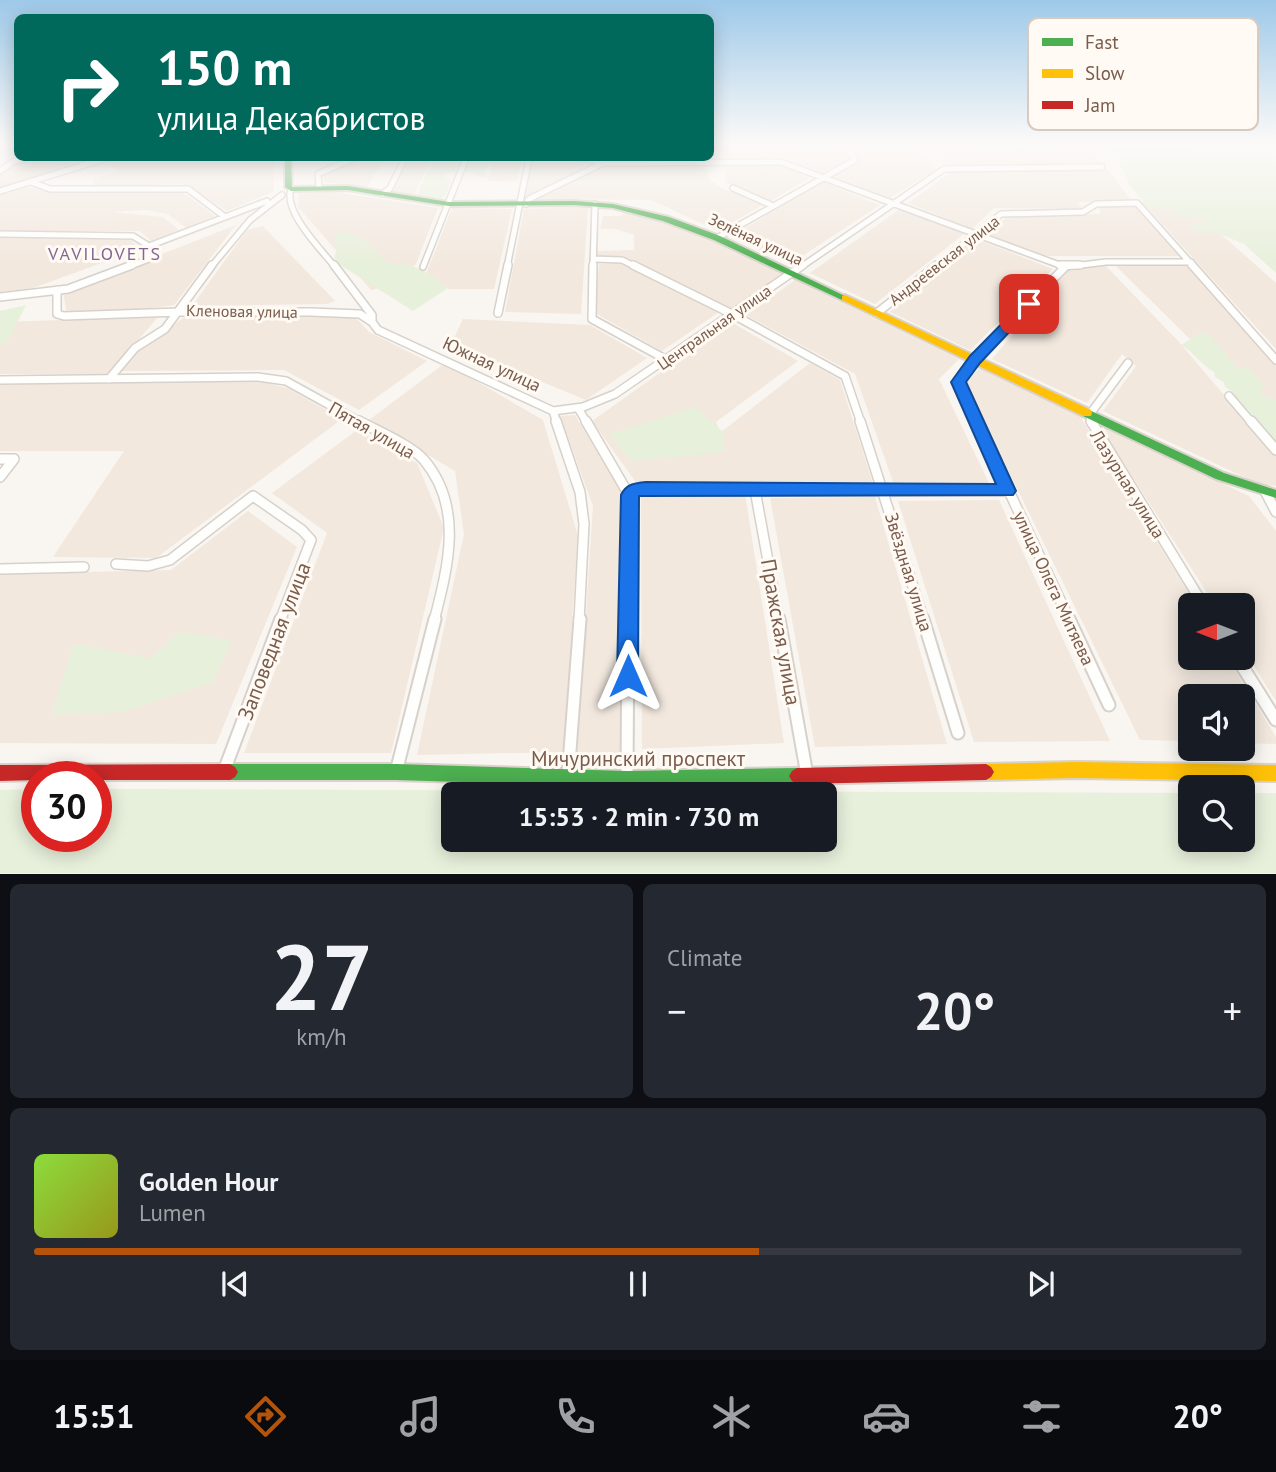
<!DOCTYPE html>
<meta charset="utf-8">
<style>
body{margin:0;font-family:"PT Sans",sans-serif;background:#242831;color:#f1f3f6;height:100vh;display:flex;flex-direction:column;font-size:26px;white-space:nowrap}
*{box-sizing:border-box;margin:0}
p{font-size:23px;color:#9ea1a6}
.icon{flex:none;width:38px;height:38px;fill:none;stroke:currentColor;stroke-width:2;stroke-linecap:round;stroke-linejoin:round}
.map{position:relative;height:874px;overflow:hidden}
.details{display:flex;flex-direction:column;gap:10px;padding:10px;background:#0d0f14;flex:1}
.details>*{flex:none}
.guide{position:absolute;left:14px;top:14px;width:700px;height:147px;border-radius:10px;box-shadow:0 4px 18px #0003;background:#00695c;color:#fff;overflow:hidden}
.needle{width:46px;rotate:270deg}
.controls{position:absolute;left:1178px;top:593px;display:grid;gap:14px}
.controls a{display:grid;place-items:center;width:77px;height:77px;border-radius:10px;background:#171b24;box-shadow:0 4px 18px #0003;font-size:35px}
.speed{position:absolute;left:21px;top:761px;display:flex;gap:14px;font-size:35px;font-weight:700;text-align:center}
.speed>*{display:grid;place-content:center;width:91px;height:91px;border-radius:50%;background:#171b24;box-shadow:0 4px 18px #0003;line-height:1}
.speed .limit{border:10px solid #d22;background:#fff;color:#111}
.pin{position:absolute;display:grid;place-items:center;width:60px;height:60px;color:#fff;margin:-30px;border-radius:14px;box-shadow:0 4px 10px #0006}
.me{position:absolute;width:77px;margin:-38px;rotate:0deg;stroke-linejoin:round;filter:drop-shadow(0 0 5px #0008)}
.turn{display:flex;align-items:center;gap:24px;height:147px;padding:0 28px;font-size:32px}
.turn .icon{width:91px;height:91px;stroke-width:2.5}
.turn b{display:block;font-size:49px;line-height:60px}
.big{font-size:52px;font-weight:700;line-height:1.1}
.details .tile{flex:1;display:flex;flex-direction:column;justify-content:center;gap:10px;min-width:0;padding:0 24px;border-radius:10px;background:#242831}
.details .dial{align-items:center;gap:0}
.dial b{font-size:91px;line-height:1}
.song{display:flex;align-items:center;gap:21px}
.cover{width:84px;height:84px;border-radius:10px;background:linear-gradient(135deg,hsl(90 70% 55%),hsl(60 70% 35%))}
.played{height:7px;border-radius:4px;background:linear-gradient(90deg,#b45309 60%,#363941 60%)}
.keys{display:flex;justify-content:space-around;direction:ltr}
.heat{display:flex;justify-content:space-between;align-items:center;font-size:38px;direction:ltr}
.details .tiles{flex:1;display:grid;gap:10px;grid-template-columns:1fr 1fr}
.tile:last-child{grid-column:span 2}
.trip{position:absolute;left:441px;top:782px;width:396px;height:70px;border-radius:10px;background:#171b24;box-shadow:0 4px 18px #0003;font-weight:700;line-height:70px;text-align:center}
.menu{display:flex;height:112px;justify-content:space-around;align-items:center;background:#090b0e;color:#9ea1a6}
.menu .icon{width:49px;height:49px}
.menu .selected{color:#b45309}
.menu b{font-size:32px;color:#f1f3f6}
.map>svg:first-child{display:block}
</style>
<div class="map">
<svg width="1276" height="874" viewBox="0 0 1276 874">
<rect width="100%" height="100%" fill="#f9f5f0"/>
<!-- residential -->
<path fill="#f2e8de" d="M 711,144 L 839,144 L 848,160 L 823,173 L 783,157 L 711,157 Z
M 852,144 L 918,144 L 936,170 L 890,198 L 832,176 L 861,160 Z
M 930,144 L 1091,147 L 1101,164 L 944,165 Z
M 36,158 L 99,158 L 0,188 L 0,174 L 13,164 Z
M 115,158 L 274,158 L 273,192 L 227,211 L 183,184 L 89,187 L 95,182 L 91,180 L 118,171 L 105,161 Z
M 357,158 L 385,158 L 367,187 L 324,182 L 324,173 L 353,163 Z
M 410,158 L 432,158 L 413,197 L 392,194 Z
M 495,158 L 522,158 L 517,181 L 487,181 Z
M 532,158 L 578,158 L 585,163 L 580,171 L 526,196 Z
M 780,165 L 810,178 L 770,201 L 727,183 L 724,166 Z
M 603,166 L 706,166 L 709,179 L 720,187 L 762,205 L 718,231 L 651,200 L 537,199 Z
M 954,170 L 1108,170 L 1132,201 L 1078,202 L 1082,209 L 994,208 L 972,229 L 908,203 Z
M 823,182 L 880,205 L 790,264 L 730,237 Z
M 26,186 L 48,192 L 181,191 L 215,216 L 186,228 L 168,214 L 146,210 L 113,212 L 163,217 L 179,230 L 151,241 L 140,231 L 0,231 L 0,194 Z
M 328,191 L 438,208 L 416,264 L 389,286 L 371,290 L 298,207 L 299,193 Z
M 1142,202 L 1186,203 L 1276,283 L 1276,349 Z
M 1099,205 L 1133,205 L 1180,256 L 1045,256 L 986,234 L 1008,216 L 1100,214 Z
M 588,207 L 581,314 L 505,312 L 524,209 Z
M 452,208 L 512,209 L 494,289 L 449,289 L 426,274 Z
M 900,209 L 964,234 L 875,304 L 810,273 Z
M 625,213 L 640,214 L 691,230 L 783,272 L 730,310 L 623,259 L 597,258 L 597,251 L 634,250 L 634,235 L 616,229 L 600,229 L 603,216 L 620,216 Z
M 236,225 L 174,305 L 117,312 L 67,314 L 63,293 Z
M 263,226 L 335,301 L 326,304 L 192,306 L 247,230 Z
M 0,238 L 130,239 L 140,249 L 33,288 L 0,292 Z
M 976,239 L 1053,269 L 970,350 L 890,312 Z
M 625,263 L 719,312 L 662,351 L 595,313 L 599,264 Z
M 1114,264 L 1187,266 L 1276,363 L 1276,441 L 1210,359 Z
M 1106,266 L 1178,341 L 1276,456 L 1276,486 L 1259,484 L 1103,411 L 1136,366 L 1122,354 L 1087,403 L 992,359 L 1070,268 Z
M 795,280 L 959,359 L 939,379 L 989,483 L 893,482 L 855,374 L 744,314 L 751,312 Z
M 186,316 L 355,317 L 369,332 L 427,361 L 359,410 L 284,370 L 121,371 L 139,350 Z
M 158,317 L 109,374 L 0,374 L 0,322 Z
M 463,319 L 590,325 L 647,358 L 586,400 L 451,344 Z
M 731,322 L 798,361 L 716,422 L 720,433 L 810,363 L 840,380 L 873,484 L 638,485 L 592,421 Z
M 445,363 L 543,420 L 578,536 L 563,752 L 417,755 L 464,534 L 455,471 L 369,420 Z
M 981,367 L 1078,413 L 1196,605 L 1190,606 L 1190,658 L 1228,658 L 1276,737 L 1276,744 L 1243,743 L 1242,696 L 1190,696 L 1190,741 L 1140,740 L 965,382 Z
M 258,381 L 287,388 L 342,419 L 156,558 L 53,557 L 124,451 L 0,451 L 0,384 Z
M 575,415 L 623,494 L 622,765 L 576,767 L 593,506 L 560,416 Z
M 1101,428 L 1107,428 L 1249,496 L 1276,531 L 1276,701 L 1243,649 L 1242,606 L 1215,605 Z
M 357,430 L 417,463 L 444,528 L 391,753 L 244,753 L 327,533 L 272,493 Z
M 641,494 L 745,494 L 784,743 L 642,749 Z
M 875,497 L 947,744 L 815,747 L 770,498 Z
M 999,500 L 1110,741 L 974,742 L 898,501 Z
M 248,511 L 297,547 L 216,744 L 0,743 L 0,574 L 171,570 Z"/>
<!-- green -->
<path fill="#e7f0db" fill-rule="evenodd" d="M 1102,148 L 1204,149 L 1276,156 L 1276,273 L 1244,244 L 1213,231 L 1208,234 L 1197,232 L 1189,223 L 1210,225 L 1203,219 L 1182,217 L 1167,207 L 1148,207 L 1131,187 L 1116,157 Z
M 434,158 L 495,158 L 484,172 L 487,177 L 485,178 L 462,170 L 442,175 L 452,181 L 444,198 L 416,197 Z
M 348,231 L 366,242 L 390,264 C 414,261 430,275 448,288 L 413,311 L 334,261 L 337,245 L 334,234 Z
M 26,305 L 7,343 L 0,344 L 0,311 Z
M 1202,332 L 1211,336 L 1237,368 L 1250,369 L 1264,386 L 1260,391 L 1264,397 L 1276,400 L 1276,444 C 1262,430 1248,406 1233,397 L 1233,392 L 1225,387 L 1224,382 L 1215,377 L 1214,372 C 1201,365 1194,352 1181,345 Z
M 696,407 L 723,432 L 725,452 L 631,461 L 609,434 Z
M 180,631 L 232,641 L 212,683 L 122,712 L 52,715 L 73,644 L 151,658 Z
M 37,789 L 37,836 L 96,836 L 96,789 L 1190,793 L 1190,840 L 1242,840 L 1243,793 L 1276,793 L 1276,873 L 0,873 L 0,790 ZM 824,794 L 824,840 L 453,840 L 453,794 Z"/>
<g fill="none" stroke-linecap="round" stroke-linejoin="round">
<!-- street-far3 casing -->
<g stroke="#d7d1cb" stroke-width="8">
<path id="street-far3" d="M 585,158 L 603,163
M 0,171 L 14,161 L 27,158
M 31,182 L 50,189 L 188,189 L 225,217
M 319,187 L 318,174 L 354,158
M 733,188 L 771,205
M 291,189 C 283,212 321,249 335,267
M 0,191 L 107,158
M 383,194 L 390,188 L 405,158
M 526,204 L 529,199 L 603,163 L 781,162 L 1065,267
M 0,234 L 133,236 L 149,246
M 717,238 L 855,160 L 846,144
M 149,246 L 267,201
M 593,259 L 622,260 L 636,267
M 128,267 L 149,259 L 149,246
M 211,267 L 250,220 L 282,195
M 423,267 L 466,158
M 507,267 L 529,158
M 593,267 L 595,204
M 801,267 L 944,169 L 1102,167
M 935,267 L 1001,214 L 1083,212 L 1096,204 L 1137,203 L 1194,267
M 1065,267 L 1106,262 L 1191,262"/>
</g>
<!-- street-far2 casing -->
<g stroke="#d7d1cb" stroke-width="10">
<path id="street-far2" d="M 334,265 L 372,315 L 372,322 L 378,330 L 553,411 L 557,423
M 593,265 L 592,319 L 667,360
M 633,265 L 732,314 L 845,376 L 861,423
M 1060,265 L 1080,265
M 1192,265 L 1276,360
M 57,290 L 57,314 L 64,316 L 178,312 L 311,312 L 360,314 L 372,322
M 0,297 L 68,289 L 132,265
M 498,313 L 508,265
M 877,313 L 937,265
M 109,379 L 135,348 L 165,329 L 212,265
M 0,380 L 258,377 L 286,381 L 362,423
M 1229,396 L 1252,423
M 578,408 L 587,423
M 553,411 L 583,407 L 615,394 L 803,265
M 977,423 L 958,382 L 975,359 L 1065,267
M 1091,423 L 1090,414 L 1128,363"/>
</g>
<!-- street-far1 casing -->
<g stroke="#d7d1cb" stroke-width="12">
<path id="street-far1" d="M 359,421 C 377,431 411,445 424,460 C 464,507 448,567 434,621
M 556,421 L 580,492 L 584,524 L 579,621
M 586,421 L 629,495
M 860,421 L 924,621
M 976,421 L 1070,621
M 1091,421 L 1204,606
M 1251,421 L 1276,450
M 0,459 L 14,459
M 0,477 L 14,459
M 755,490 L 779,621
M 1266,493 L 1276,512
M 116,564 L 148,566 L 170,560 L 253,496 L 302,530 L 311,540 L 280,621
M 0,569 L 84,567
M 628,621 L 629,495 L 635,490 L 1007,491"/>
</g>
<!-- street casing -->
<g stroke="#d7d1cb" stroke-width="15">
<path id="street" d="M 779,619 L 807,775
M 923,619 L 958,733
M 1069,619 L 1109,705
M 1237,658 L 1276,720
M 224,771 L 281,619
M 396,772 L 435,619
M 568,777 L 580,619
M 627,779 L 628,619"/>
</g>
<!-- fast casing -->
<g stroke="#d9d2cb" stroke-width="4">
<path id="fast" d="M 285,158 L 291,158 L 292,187 L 348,186 L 449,202 L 575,201 L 613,204 L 669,217 L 720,236 L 849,298 L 845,301 L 842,300 L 714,240 L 663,221 L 613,208 L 575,205 L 449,206 L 348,190 L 291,191 L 285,187 Z
M 1087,409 L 1224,473 L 1276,490 L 1276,498 L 1216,479 L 1083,416 L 1082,413 L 1083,410 Z
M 230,764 L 396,764 L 627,771 L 797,768 L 802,771 L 805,776 L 802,781 L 797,784 L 627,787 L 396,780 L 230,780 L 225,777 L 222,772 L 225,767 Z"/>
</g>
<!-- slow casing -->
<g stroke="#d9d2cb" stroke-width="4">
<path id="slow" d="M 845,295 L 1091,410 L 1092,413 L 1091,416 L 1083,416 L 842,300 L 842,296 Z
M 1076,762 L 1276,765 L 1276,781 L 1076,778 L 986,780 L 981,777 L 978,772 L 981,767 L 986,764 Z"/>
</g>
<!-- jam casing -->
<g stroke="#d9d2cb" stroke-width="4">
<path id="jam" d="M 230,764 L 235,767 L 238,772 L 235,777 L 230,780 L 96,780 L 96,777 L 37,777 L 37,780 L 0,781 L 0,765 Z
M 986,764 L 991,767 L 994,772 L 991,777 L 986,780 L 797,784 L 792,781 L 789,776 L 792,771 L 797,768 Z"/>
</g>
<!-- street-far3 -->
<use href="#street-far3" stroke="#fefefd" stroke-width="5"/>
<!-- street-far2 -->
<use href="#street-far2" stroke="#fefefd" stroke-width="7"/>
<!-- street-far1 -->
<use href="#street-far1" stroke="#fefefd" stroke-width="9"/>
<!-- street -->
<use href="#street" stroke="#fefefd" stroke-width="11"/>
<!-- fast -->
<use href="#fast" fill="#4caf50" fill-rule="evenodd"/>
<!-- slow -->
<use href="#slow" fill="#ffc107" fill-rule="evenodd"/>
<!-- jam -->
<use href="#jam" fill="#c62828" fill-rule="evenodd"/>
</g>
<!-- sky -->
<linearGradient id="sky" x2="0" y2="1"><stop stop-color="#9ec9e9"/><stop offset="0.54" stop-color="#fcfaf8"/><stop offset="1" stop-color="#fcfaf8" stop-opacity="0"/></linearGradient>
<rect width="1276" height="266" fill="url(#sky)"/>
<!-- route -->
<path fill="#1a73e8" stroke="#114b97" stroke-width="2" d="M 1029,300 L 1035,304 L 1033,307 L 980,363 L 966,382 L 1016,491 L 1013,495 L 639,496 L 638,676 L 635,683 L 628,686 L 620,683 L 617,676 L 621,495 C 626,484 635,483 646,482 L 996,484 L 951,382 L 970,356 L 1024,301 Z"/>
<g text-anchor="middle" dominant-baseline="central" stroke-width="6" stroke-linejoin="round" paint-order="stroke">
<!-- far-street labels -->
<g font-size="16" fill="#7a5c4d" stroke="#fffaf3">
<text transform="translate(756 239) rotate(25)">Зелёная улица</text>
<text transform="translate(944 260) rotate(-38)">Андреевская улица</text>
<text transform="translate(242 311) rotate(1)">Кленовая улица</text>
<text transform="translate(714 327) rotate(-35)">Центральная улица</text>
</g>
<!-- far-quarter labels -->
<g font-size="18" letter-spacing="2" fill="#846695" stroke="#fffaf3">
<text x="105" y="253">VAVILOVETS</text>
</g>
<!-- street labels -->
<g font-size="18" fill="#7a5c4d" stroke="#fffaf3">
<text transform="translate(492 364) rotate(25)">Южная улица</text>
<text transform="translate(372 430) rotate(30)">Пятая улица</text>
<text transform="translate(1128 484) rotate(58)">Лазурная улица</text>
<text transform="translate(909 572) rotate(73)">Звёздная улица</text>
<text transform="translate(1054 588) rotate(65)">улица Олега Митяева</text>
</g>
<!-- near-street labels -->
<g font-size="21" fill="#7a5c4d" stroke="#fffaf3">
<text transform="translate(781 632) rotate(80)">Пражская улица</text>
<text transform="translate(274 641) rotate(-69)">Заповедная улица</text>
<text x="638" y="758">Мичуринский проспект</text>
</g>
</g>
<!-- legend -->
<rect x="1028" y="18" width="230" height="112" rx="10" fill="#fffaf3" stroke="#d7cbc1" stroke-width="2"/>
<rect x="1042" y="38" width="31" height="8" fill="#4caf50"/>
<rect x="1042" y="69" width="31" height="9" fill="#ffc107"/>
<rect x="1042" y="101" width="31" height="8" fill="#c62828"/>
<g font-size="19" fill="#7a5c4d">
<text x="1085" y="49">Fast</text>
<text x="1085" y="80">Slow</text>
<text x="1085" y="112">Jam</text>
</g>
</svg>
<div class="controls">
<a><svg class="needle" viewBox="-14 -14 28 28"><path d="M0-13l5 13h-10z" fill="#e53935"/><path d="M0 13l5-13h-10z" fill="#9ea1a6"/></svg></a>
<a><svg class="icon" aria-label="sound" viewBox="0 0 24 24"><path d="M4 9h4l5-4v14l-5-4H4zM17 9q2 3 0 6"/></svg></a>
<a><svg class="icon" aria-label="search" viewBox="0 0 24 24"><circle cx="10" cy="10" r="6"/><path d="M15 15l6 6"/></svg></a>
</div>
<div class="speed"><div class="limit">30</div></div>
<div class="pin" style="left:1029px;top:304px;background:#d93025"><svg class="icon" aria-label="arrive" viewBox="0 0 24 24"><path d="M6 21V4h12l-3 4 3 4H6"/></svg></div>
<svg class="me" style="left:628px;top:676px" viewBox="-20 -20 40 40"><path d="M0-17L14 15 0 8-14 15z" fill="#1a73e8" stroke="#fff" stroke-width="4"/></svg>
<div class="trip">15:53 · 2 min · 730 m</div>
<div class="guide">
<div class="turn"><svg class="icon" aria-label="right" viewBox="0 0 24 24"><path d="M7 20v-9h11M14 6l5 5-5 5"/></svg><div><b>150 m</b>улица Декабристов</div></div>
</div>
</div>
<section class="details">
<div class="tiles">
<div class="tile dial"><b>27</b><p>km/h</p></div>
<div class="tile"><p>Climate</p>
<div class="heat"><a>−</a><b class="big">20°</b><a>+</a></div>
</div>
<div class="tile">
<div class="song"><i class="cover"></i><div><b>Golden Hour</b><p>Lumen</p></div></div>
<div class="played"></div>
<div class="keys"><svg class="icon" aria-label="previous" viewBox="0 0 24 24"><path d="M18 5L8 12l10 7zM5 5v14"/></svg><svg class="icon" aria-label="pause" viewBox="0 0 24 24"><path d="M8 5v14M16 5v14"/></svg><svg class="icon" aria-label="next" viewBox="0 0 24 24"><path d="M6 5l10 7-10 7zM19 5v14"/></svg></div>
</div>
</div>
</section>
<nav class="menu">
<b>15:51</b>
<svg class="icon selected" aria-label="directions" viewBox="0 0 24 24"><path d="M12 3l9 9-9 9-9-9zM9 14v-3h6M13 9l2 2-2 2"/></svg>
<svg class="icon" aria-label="music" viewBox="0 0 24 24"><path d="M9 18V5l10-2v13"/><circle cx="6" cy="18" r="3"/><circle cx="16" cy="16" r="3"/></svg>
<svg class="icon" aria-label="phone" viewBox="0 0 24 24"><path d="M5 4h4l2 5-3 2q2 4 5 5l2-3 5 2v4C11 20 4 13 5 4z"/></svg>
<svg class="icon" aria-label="climate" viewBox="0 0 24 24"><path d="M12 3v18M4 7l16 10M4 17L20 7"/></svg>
<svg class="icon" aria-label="car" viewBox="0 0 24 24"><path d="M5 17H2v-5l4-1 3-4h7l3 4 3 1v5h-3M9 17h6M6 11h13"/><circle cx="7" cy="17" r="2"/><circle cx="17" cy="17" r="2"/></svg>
<svg class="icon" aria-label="filters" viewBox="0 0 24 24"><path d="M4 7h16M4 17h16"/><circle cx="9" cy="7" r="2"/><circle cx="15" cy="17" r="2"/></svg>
<b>20°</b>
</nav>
